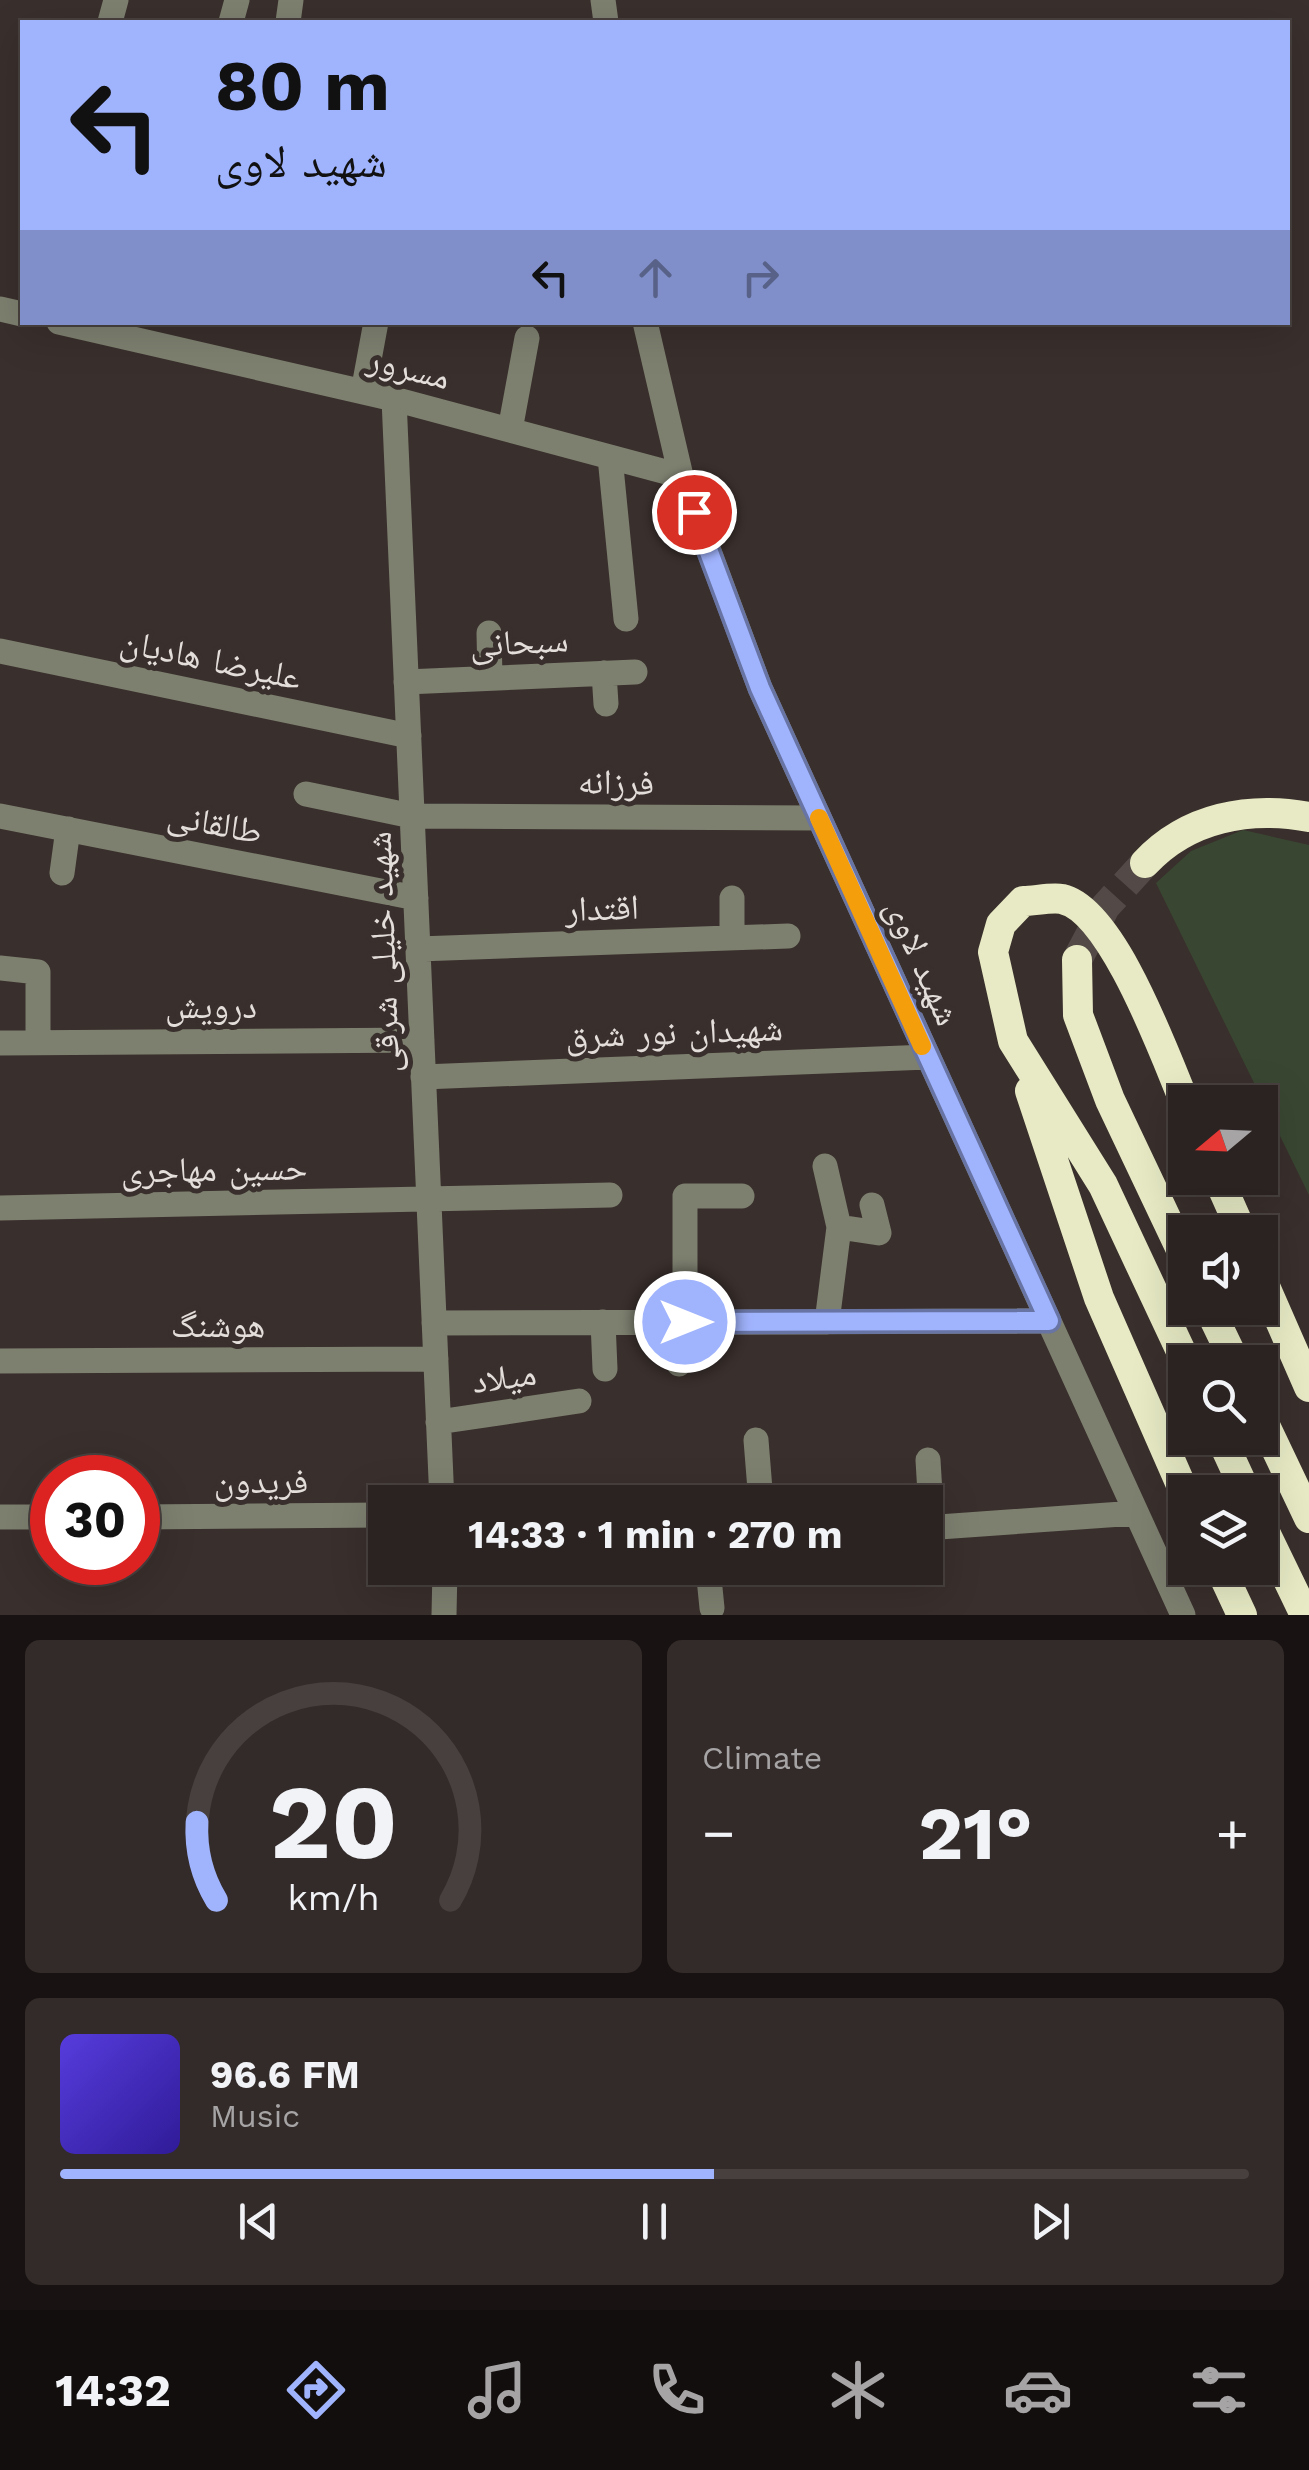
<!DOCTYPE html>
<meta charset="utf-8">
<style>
body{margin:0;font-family:"Work Sans","Noto Naskh Arabic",sans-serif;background:#332b2a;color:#f1f3f6;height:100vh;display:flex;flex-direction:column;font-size:38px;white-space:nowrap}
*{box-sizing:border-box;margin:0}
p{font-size:32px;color:#a6a4a5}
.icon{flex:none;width:55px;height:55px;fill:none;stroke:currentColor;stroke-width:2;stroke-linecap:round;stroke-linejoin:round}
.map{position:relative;height:1615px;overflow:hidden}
.details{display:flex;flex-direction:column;gap:25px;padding:25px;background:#181312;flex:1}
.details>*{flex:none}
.guide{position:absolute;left:20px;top:20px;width:1270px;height:305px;border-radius:0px;box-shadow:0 10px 40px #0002,0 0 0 2px #47403f;background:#a0b3fd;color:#111;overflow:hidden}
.needle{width:65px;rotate:251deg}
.tools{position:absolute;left:1168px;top:1085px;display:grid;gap:20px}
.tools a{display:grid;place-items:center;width:110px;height:110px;border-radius:0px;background:#2b2321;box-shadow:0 10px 40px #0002,0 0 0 2px #47403f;font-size:50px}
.speed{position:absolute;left:30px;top:1455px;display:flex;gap:20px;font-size:50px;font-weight:700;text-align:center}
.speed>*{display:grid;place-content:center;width:130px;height:130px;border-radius:50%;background:#2b2321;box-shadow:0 10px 40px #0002,0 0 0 2px #47403f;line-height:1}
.speed .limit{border:15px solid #d22;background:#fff;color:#111}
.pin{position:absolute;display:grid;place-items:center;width:85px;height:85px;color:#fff;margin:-42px;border:5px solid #fff;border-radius:50%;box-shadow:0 2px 10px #0007}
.me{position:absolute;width:110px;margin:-55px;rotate:90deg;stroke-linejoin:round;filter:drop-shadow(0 0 8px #0008)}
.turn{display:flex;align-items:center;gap:35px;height:210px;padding:0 30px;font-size:45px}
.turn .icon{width:130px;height:130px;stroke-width:2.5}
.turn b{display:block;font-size:70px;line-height:85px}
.lanes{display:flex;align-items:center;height:95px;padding:0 30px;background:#0003;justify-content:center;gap:50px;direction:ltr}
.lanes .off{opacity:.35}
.big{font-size:75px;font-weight:700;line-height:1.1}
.details .tile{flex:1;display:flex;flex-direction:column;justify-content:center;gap:15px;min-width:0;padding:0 35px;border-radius:15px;background:#332b2a}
.details .dial{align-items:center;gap:0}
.dial svg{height:260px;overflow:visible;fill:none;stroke:#47403f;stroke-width:7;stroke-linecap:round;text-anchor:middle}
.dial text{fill:#f1f3f6;stroke:none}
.song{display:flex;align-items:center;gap:30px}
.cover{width:120px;height:120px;border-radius:15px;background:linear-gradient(135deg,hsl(250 70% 55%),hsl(250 70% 35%))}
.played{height:10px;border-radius:5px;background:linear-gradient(90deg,#a0b3fd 55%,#47403f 55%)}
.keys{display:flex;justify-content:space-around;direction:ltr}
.heat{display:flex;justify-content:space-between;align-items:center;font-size:55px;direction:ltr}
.details .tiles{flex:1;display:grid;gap:25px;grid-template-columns:1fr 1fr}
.tile:last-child{grid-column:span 2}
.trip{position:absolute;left:368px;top:1485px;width:575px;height:100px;border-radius:0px;background:#2b2321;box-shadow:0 10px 40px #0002,0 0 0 2px #47403f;font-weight:700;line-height:100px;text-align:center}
.tab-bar{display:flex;height:160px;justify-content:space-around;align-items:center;background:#110e0d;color:#a6a4a5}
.tab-bar .icon{width:70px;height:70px}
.tab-bar .on{color:#a0b3fd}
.tab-bar b{font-size:45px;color:#f1f3f6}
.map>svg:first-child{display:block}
</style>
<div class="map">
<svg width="1309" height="1615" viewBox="0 0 1309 1615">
<rect width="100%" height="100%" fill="#392f2c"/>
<!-- green -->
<path fill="#394732" d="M 1243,830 L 1309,845 L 1309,1195 L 1156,883 L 1191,851 Z"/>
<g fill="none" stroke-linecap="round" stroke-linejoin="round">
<!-- highway-tunnel -->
<path stroke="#534946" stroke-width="30" stroke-dasharray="30 15" stroke-linecap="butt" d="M 1077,960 L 1105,907 L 1145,863"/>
<!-- minor -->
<path stroke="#7d7f6f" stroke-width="25" d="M 603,0 L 606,22
M 110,22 L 116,0
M 231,22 L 237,0
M 288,22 L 291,0
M 0,309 L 22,314
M 59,322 L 394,399 L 681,476
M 645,322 L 681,476 L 760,688 L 1183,1615
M 363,392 L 376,322
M 394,399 L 442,1502
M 510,430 L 527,338
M 610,457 L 626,619
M 489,633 L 490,678
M 0,651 L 409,736
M 604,673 L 606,704
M 406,682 L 635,672
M 306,794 L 412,816 L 819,818
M 0,816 L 416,898
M 62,873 L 68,829
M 732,938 L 732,898
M 418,949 L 788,936
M 0,968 L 38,972 L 38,1042
M 0,1043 L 422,1040
M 423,1077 L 928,1057
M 825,1166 L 839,1227 L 827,1322
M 0,1208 L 610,1195
M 839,1227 L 879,1233 L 872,1205
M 603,1322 L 605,1369
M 434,1323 L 1049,1321
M 0,1361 L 436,1359
M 679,1364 L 685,1322 L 685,1196 L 742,1196
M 438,1422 L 579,1401
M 756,1440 L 761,1502
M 928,1460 L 932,1527
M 0,1517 L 52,1517
M 138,1517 L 385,1515
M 925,1528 L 1136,1513
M 708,1568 L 712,1608
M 444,1615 L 445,1568"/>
<!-- highway -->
<path stroke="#e7eac4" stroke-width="30" d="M 1145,863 C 1188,817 1249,806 1309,817
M 1077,960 L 1078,1015 L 1110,1100 L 1185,1258
M 1030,1091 L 1099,1298 L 1185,1494
M 1185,1103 C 1165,1056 1113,910 1062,899 C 1051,897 1034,901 1023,901 L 1001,924 L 993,952 L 1013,1041 L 1103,1185 L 1186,1362
M 1218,1178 L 1242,1232
M 1260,1275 L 1309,1387
M 1209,1308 L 1235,1362
M 1260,1415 L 1309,1518
M 1221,1438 L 1246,1492
M 1260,1522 L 1305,1615
M 1220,1568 L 1242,1615"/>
</g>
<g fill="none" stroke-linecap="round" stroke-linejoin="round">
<!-- route casing -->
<g stroke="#6874a4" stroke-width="25">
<path id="route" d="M 685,1322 L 1049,1321 L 760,688 L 694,512"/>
</g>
<!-- route -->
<use href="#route" stroke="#a0b3fd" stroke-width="18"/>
<!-- slow -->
<path stroke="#f59e0b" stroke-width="18" d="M 819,818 L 922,1046"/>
</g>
<g text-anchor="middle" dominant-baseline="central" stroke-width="10" stroke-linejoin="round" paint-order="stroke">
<!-- street labels -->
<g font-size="35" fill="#e4dedb" stroke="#392f2c">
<text transform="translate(409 368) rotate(14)">مسرور</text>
<text transform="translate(519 642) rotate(-3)">سبحانی</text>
<text transform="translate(211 659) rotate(12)">علیرضا هادیان</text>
<text transform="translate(616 782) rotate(1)">فرزانه</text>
<text transform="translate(215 823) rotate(11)">طالقانی</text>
<text transform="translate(602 908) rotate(-2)">اقتدار</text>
<text transform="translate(383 952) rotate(-92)">شهید خلیلی شرقی</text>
<text transform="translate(923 962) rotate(66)">شهید لاوی</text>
<text x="211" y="1006">درویش</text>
<text transform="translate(674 1032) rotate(-2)">شهیدان نور شرق</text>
<text transform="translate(214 1169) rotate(-1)">حسین مهاجری</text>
<text x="218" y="1325">هوشنگ</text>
<text transform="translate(504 1377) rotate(-8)">میلاد</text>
<text x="261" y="1481">فریدون</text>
</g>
</g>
</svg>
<div class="tools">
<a><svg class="needle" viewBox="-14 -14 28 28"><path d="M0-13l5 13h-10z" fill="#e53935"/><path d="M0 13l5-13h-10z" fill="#a6a4a5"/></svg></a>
<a><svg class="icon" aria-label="sound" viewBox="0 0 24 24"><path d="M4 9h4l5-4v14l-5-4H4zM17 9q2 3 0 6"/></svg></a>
<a><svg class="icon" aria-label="search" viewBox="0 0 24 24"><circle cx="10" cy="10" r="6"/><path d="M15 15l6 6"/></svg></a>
<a><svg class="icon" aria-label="layers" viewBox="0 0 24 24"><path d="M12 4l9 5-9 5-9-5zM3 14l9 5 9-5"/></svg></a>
</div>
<div class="speed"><div class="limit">30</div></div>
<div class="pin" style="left:694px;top:512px;background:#d93025"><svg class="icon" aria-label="arrive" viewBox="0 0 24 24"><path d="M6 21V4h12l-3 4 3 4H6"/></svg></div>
<svg class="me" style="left:685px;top:1322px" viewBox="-20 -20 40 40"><circle r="17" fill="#a0b3fd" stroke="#fff" stroke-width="3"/><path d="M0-11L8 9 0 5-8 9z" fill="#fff"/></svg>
<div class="trip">14:33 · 1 min · 270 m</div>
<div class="guide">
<div class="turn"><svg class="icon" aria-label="left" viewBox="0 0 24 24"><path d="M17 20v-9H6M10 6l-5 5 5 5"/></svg><div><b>80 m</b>شهید لاوی</div></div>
<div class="lanes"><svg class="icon" aria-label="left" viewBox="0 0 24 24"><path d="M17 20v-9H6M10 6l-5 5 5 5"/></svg><svg class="icon off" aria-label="ahead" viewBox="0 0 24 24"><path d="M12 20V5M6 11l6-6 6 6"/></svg><svg class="icon off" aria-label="right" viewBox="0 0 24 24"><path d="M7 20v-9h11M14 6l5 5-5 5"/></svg></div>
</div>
</div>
<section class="details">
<div class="tiles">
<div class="tile dial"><svg viewBox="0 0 100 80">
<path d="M14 69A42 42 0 1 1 86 69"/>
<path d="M14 69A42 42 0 0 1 8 45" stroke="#a0b3fd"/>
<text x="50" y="56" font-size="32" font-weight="700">20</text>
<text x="50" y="72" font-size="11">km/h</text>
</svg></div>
<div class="tile"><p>Climate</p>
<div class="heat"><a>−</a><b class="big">21°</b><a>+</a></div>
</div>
<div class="tile">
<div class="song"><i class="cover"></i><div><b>96.6 FM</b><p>Music</p></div></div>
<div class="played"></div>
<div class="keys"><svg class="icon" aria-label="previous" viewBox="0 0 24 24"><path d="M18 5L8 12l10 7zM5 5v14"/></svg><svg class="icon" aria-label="pause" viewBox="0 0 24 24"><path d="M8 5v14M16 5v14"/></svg><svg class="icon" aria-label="next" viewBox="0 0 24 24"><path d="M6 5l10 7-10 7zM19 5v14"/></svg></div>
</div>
</div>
</section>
<nav class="tab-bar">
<b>14:32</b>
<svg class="icon on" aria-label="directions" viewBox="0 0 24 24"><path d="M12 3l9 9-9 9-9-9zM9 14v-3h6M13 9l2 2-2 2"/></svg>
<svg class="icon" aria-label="music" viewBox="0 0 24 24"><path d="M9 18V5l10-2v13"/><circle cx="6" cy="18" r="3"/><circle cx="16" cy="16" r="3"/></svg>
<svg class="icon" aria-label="phone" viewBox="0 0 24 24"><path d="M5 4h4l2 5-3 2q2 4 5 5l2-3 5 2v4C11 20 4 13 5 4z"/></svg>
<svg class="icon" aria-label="climate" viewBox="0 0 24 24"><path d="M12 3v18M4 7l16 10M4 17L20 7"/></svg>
<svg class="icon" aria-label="car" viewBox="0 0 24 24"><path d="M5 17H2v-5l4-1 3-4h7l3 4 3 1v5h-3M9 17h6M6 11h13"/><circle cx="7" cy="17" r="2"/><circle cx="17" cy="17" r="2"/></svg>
<svg class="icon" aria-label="filters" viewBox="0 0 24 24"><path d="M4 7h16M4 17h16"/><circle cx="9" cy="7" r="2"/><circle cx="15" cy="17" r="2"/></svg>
</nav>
